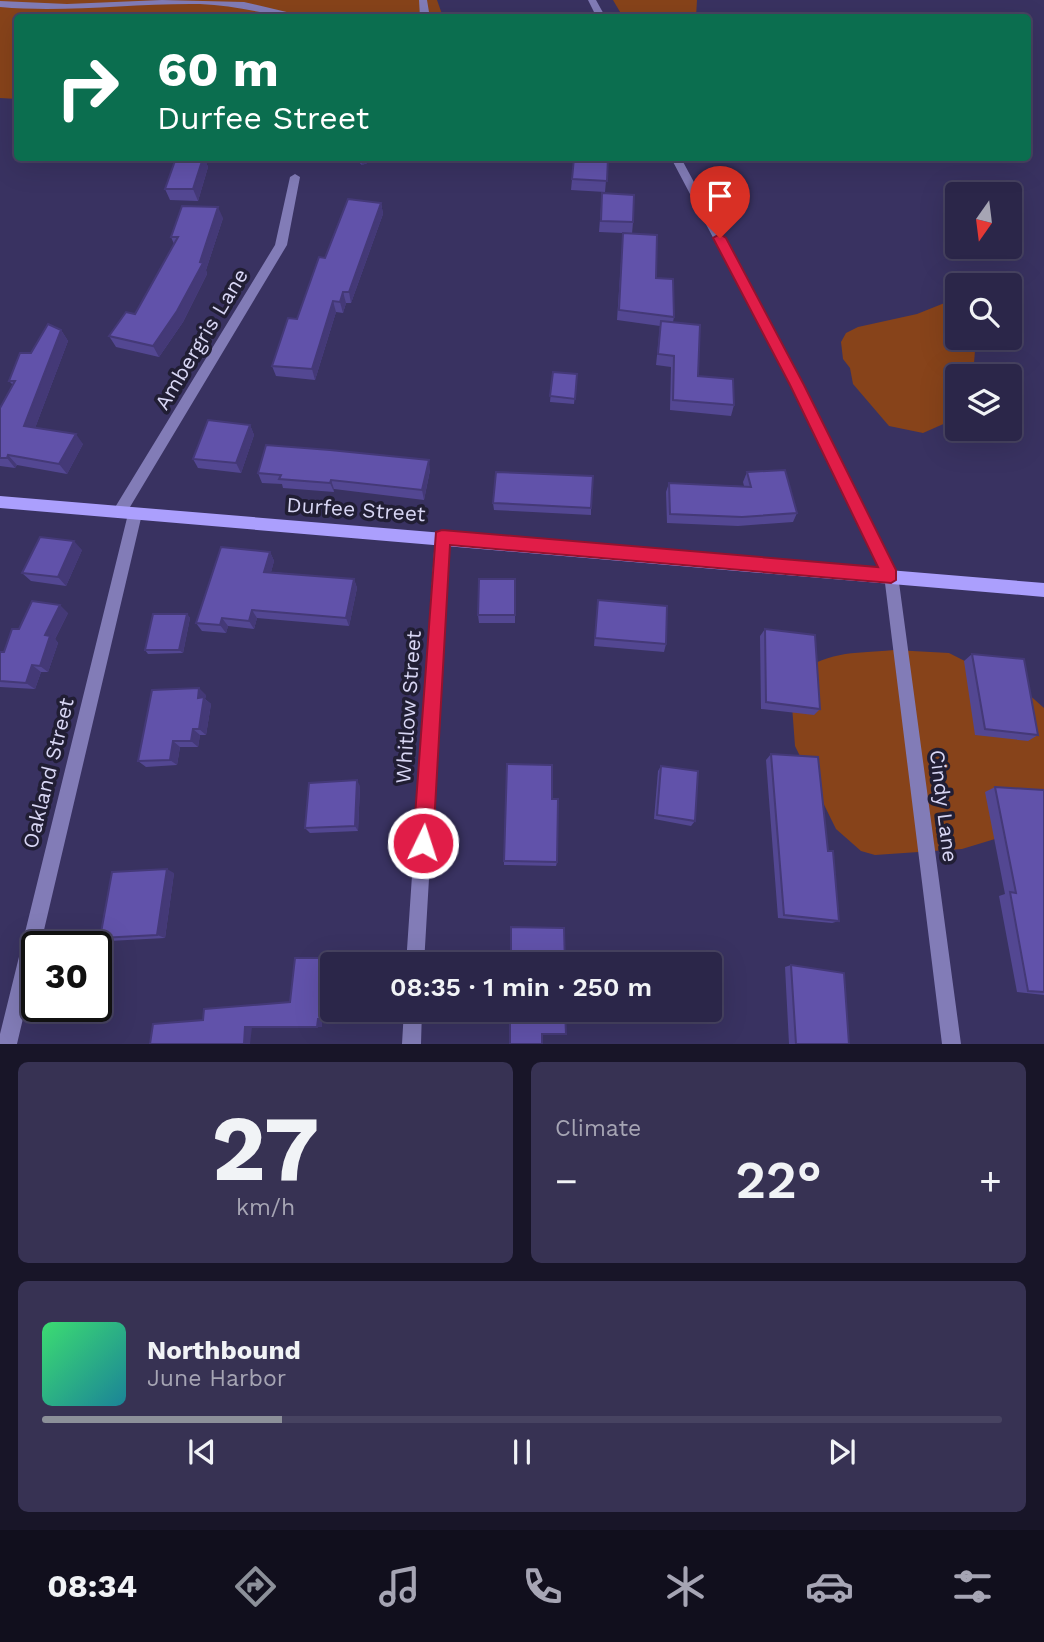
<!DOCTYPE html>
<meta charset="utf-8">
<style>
body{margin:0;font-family:"Work Sans",sans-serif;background:#373253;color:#f1f3f6;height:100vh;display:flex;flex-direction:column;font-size:26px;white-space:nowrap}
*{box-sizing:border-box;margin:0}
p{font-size:23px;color:#a6a5b4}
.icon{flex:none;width:38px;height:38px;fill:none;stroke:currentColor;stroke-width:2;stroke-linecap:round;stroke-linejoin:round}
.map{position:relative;height:1044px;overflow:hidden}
.drawer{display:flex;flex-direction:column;gap:18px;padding:18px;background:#181528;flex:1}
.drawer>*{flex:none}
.banner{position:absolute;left:14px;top:14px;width:1017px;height:147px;border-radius:7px;box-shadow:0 7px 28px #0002,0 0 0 2px #474361;background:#0b6e4f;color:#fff;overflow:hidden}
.needle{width:46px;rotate:194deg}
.fabs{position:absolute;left:945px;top:182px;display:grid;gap:14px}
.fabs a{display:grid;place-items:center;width:77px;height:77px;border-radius:7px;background:#2b2649;box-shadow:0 7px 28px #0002,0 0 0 2px #474361;font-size:35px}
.speed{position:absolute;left:21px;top:931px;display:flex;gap:14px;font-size:35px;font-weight:700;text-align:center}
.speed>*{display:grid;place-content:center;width:91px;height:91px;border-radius:50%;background:#2b2649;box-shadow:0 7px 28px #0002,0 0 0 2px #474361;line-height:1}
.speed .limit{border:4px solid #111;border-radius:10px;background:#fff;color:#111}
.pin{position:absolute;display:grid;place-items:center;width:60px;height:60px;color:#fff;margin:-72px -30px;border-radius:50% 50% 50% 0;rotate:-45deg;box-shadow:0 0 7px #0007}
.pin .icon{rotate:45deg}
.me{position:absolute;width:77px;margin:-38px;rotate:4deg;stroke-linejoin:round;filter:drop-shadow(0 0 5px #0008)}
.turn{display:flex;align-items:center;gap:24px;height:147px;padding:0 28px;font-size:32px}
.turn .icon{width:91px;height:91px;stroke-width:2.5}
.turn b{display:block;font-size:49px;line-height:60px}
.big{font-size:52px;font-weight:600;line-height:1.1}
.drawer .card{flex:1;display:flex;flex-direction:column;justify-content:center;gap:10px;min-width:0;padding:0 24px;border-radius:10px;background:#373253}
.drawer .dial{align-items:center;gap:0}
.dial b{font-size:91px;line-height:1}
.song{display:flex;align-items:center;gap:21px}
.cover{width:84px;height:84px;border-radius:10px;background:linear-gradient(135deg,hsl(140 70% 55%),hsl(190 70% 35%))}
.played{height:7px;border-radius:4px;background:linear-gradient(90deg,#8c9099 25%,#474361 25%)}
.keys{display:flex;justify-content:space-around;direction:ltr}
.heat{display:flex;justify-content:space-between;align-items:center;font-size:38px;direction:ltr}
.drawer .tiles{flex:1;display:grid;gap:18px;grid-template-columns:1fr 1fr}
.card:last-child{grid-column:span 2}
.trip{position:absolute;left:320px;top:952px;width:402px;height:70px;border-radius:7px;background:#2b2649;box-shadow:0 7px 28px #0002,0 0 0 2px #474361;font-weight:600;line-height:70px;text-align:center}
.menu{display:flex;height:112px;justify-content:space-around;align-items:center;background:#110f1d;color:#a6a5b4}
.menu .icon{width:49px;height:49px}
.menu .current{color:#8c9099}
.menu b{font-size:32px;color:#f1f3f6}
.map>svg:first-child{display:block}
</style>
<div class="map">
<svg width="1044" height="1044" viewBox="0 0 1044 1044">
<rect width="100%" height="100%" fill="#393261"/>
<!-- green -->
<path fill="#87431a" d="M 0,0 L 437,0 L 443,17 L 18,18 L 17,99 L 0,98 Z
M 613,0 L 697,0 L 696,17 L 623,17 Z
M 957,298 L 957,338 L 976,338 L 973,376 L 957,376 L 957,418 L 923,433 L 889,426 L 853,384 L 850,368 L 843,359 L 841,342 L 846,333 L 858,327 L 917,314 Z
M 894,650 L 949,653 L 1026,692 L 1044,708 L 1044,824 L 962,849 L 875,855 L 861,851 L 836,829 L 795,746 L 790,679 C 828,650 849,654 894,650 Z"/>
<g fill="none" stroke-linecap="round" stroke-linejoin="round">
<!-- lane -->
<path fill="#827cb7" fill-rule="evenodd" d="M 162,0 L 244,2 L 312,18 C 275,18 238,5 200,4 C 133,3 67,13 0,7 L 0,1 L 67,4 Z
M 419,0 L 427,0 L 430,18 L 420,18 Z"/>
<!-- street -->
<path fill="#827cb7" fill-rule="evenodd" d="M 588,0 L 596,0 L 606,18 L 597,18 Z
M 671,158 L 681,158 L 803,385 L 898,575 L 961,1044 L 942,1044 L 884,575 L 791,385 Z
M 295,174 L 300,177 L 287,245 L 124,517 L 114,517 L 112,513 L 114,509 L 275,245 L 290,177 Z
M 135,508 L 140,510 L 142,514 L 40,947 L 37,947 L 37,959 L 17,1044 L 0,1044 L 0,1034 L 128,514 L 130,510 Z
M 442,531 L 447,533 L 449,537 L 424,964 L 406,964 L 435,537 L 437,533 Z
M 404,1010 L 422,1010 L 421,1044 L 402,1044 Z"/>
<!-- secondary -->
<path fill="#ab9ffd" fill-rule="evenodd" d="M 0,496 L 1044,583 L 1044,597 L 0,508 Z"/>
</g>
<!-- wall -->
<path fill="#534792" d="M 176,158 L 204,158 L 208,167 L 198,201 L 170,200 L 165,189 Z
M 354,158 L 381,158 L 362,165 Z
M 574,158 L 608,158 L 605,192 L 571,190 Z
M 602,193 L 633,222 L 632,234 L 656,278 L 674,317 L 673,322 L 698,376 L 734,405 L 731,416 L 670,410 L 671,367 L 656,365 L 660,326 L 617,320 L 623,233 L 599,232 Z
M 381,203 L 383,214 L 351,303 L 346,303 L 343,313 L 336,312 L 315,380 L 276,376 L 272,366 L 297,319 L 325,258 Z
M 223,218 L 206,270 L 207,274 L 183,322 L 159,357 L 116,347 L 109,336 L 135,314 L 174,244 L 171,237 Z
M 61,330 L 68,341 L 35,428 L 83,444 L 67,474 L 17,465 L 15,468 L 0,466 L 0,408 L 13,385 L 9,381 L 31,353 Z
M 553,372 L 577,374 L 574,404 L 550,402 Z
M 250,425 L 254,435 L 241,473 L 198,468 L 193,459 Z
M 430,470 L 424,500 L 334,489 L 334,492 L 283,488 L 282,484 L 262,483 L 258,473 Z
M 747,472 L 797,513 L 793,522 L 738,526 L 667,523 L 666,492 L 669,483 L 744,486 L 743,482 Z
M 493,503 L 591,508 L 591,515 L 494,510 Z
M 82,550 L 66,586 L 31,581 L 22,573 Z
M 270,552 L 274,561 L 271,572 L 354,579 L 357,588 L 349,626 L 257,618 L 254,629 L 228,626 L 226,633 L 202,631 L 196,623 Z
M 515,579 L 515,623 L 479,623 L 478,615 Z
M 598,600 L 666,644 L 664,652 L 594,646 Z
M 68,613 L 55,639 L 58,643 L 48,672 L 41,672 L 35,689 L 0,687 L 0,652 L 4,652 L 19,629 Z
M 187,614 L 190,618 L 183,653 L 148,654 L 145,650 Z
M 765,629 L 820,709 L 814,715 L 761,709 L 760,636 Z
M 972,654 L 1038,735 L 1028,741 L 975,735 L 964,661 Z
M 206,695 L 205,699 L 211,704 L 206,735 L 200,735 L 198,747 L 180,747 L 177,765 L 146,767 L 138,761 Z
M 771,754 L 828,851 L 839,921 L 832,923 L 778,918 L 766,760 Z
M 661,766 L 695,821 L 691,826 L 654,819 L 658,771 Z
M 360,786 L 358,831 L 310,833 L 305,828 Z
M 995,787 L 1044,790 L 1044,995 L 1017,992 L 999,896 L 1005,894 L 985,792 Z
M 552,799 L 557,862 L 556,866 L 504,865 L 504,861 Z
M 174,873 L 165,938 L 109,941 L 100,938 Z
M 791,965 L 849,1044 L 789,1044 L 785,967 Z"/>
<!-- shaded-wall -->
<path fill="#443977" d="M 203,158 L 204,158 L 208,167 L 198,201 L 193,189 Z
M 360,158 L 381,158 L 362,165 Z
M 381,203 L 383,214 L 351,303 L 349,292 Z
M 218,207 L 223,218 L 206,270 L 207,274 L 183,322 L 159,357 L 153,346 L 200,262 Z
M 343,292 L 346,303 L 343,313 L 340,302 Z
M 333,301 L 336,312 L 315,380 L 312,369 Z
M 61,330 L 68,341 L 32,436 L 24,426 Z
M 250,425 L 254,435 L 241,473 L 236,463 Z
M 76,434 L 83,444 L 67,474 L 59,464 Z
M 8,455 L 17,465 L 15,468 L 7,458 Z
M 429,460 L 430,470 L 424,500 L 422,490 Z
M 331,480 L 334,489 L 334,492 L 330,483 Z
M 74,541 L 82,550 L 66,586 L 58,577 Z
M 270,552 L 274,561 L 269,580 L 264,572 Z
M 354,579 L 357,588 L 349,626 L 346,618 Z
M 60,605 L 68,613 L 55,639 L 58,643 L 48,672 L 40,666 L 45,635 Z
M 252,610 L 257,618 L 254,629 L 249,621 Z
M 187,614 L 190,618 L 183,653 L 179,650 Z
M 222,618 L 228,626 L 226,633 L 220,625 Z
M 32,665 L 41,672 L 35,689 L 26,683 Z
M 199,688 L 206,695 L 205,699 L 211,704 L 206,735 L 199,729 L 198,698 Z
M 193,729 L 200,735 L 198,747 L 191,741 Z
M 173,741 L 180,747 L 177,765 L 170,760 Z
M 357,780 L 360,786 L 358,831 L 355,826 Z
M 167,869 L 174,873 L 165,938 L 157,935 Z
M 349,958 L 353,960 L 352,964 L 348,964 Z
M 356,1010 L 360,1010 L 359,1019 L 355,1018 Z
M 318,1019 L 322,1020 L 322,1027 L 317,1027 Z
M 245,1027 L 252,1027 L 250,1044 L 244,1044 Z"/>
<!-- building -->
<path fill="#6152aa" stroke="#443977" stroke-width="2" d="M 176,158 L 203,158 L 193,189 L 165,189 Z
M 574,158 L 608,158 L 607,181 L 572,179 Z
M 602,193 L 634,195 L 633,222 L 601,221 Z
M 348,199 L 381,203 L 349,292 L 343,292 L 340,302 L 333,301 L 312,369 L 272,366 L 288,318 L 297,319 L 319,257 L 325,258 Z
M 182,206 L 218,207 L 200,262 L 203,263 L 177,311 L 153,346 L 109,336 L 126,312 L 135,314 L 178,237 L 171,237 Z
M 623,233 L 657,235 L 656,278 L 673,279 L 674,317 L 619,310 Z
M 661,321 L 700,325 L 698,376 L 733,379 L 734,405 L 673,400 L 674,356 L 658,354 Z
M 48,324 L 61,330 L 24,426 L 76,434 L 59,464 L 8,455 L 7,458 L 0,458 L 0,408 L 15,381 L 9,381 L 20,353 L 31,353 Z
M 553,372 L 577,374 L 575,399 L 550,396 Z
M 208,420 L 250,425 L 236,463 L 193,459 Z
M 266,445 L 330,450 L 429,460 L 422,490 L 331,480 L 330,483 L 279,479 L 281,475 L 258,473 Z
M 785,470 L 797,513 L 742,517 L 670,514 L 669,483 L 751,487 L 747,472 Z
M 496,472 L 593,476 L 591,508 L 493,503 Z
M 40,537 L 74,541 L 58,577 L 22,573 Z
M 221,547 L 270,552 L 264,572 L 354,579 L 346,618 L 252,610 L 249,621 L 222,618 L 220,625 L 196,623 Z
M 479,579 L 515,579 L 515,615 L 478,615 Z
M 598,600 L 667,606 L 666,644 L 595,638 Z
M 32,601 L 60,605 L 45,635 L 50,636 L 40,666 L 32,665 L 26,683 L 0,681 L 0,652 L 4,652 L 12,629 L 19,629 Z
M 153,614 L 187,614 L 179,650 L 145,650 Z
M 765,629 L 815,635 L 820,709 L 766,702 Z
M 972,654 L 1024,659 L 1038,735 L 985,729 Z
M 199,688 L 198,698 L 204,697 L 199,729 L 193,729 L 191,741 L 173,741 L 170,760 L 138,761 L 152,690 Z
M 771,754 L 818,757 L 828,851 L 833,851 L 839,921 L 784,915 Z
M 507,764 L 552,765 L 552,799 L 558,799 L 557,862 L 504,861 Z
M 661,766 L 698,771 L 695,821 L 657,815 Z
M 357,780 L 355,826 L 305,828 L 309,783 Z
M 995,787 L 1044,790 L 1044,992 L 1028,991 L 1010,892 L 1016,893 Z
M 167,869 L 157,935 L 100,938 L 112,872 Z
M 511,927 L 564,928 L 565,964 L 511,964 Z
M 295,958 L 349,958 L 348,964 L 332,964 L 332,1010 L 356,1010 L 355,1018 L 318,1019 L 317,1027 L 245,1027 L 244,1044 L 150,1044 L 153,1024 L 203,1020 L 204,1009 L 290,1002 Z
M 791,965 L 844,973 L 849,1044 L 796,1044 Z
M 510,1010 L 565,1010 L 566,1034 L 542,1034 L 542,1044 L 510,1044 Z"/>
<!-- route -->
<path fill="#e11d48" stroke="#92132f" stroke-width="2" d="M 720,234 L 726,238 L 804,385 L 896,570 L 896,580 L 891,583 L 450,545 L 433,843 L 430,850 L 423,852 L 416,850 L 413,843 L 436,532 L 442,530 L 878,567 L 790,385 L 713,238 Z"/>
<g text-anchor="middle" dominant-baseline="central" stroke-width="7" stroke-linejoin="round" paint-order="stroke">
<!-- street labels -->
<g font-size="21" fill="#d8d6f4" stroke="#211e34">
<text transform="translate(201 339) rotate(-59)">Ambergris Lane</text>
<text transform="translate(356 509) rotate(4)">Durfee Street</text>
<text transform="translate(408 707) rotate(-86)">Whitlow Street</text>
<text transform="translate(48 773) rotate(-76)">Oakland Street</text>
<text transform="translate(944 806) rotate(83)">Cindy Lane</text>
</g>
</g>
</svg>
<div class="fabs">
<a><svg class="needle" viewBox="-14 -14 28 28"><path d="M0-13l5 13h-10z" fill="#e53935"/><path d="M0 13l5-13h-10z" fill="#a6a5b4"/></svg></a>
<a><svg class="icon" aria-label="search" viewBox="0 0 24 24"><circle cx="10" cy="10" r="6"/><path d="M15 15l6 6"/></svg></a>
<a><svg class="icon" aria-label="layers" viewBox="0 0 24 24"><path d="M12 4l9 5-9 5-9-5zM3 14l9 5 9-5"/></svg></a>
</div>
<div class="speed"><div class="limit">30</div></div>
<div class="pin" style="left:720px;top:238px;background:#d93025"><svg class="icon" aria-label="arrive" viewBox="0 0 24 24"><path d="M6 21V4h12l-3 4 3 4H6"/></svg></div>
<svg class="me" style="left:423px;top:843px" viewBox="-20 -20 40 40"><circle r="17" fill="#e11d48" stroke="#fff" stroke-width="3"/><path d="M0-11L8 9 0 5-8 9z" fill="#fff"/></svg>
<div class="trip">08:35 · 1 min · 250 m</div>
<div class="banner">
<div class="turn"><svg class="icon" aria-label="right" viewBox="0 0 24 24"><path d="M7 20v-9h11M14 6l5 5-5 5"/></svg><div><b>60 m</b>Durfee Street</div></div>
</div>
</div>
<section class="drawer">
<div class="tiles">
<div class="card dial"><b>27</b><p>km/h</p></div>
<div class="card"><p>Climate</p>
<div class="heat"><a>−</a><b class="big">22°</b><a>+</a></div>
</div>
<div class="card">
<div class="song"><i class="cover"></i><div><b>Northbound</b><p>June Harbor</p></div></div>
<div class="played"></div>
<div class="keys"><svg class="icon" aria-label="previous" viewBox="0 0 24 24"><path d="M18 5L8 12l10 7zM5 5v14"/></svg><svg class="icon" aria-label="pause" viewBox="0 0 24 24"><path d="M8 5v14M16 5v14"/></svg><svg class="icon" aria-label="next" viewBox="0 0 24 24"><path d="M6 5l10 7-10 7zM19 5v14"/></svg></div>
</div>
</div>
</section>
<nav class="menu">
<b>08:34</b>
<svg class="icon current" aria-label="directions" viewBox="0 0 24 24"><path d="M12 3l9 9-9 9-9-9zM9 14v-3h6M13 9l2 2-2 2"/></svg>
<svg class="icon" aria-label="music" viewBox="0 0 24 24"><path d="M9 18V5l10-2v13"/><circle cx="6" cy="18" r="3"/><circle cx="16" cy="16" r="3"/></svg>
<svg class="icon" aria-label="phone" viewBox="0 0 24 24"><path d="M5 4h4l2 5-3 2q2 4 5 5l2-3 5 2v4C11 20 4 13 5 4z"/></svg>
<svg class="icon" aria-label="climate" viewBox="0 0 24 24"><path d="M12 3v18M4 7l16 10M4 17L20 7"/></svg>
<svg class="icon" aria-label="car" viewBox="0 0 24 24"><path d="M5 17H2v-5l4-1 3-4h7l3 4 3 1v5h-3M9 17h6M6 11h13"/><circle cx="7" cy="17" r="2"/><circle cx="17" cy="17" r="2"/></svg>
<svg class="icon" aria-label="filters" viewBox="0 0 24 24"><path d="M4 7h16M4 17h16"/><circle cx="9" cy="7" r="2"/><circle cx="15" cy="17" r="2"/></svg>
</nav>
